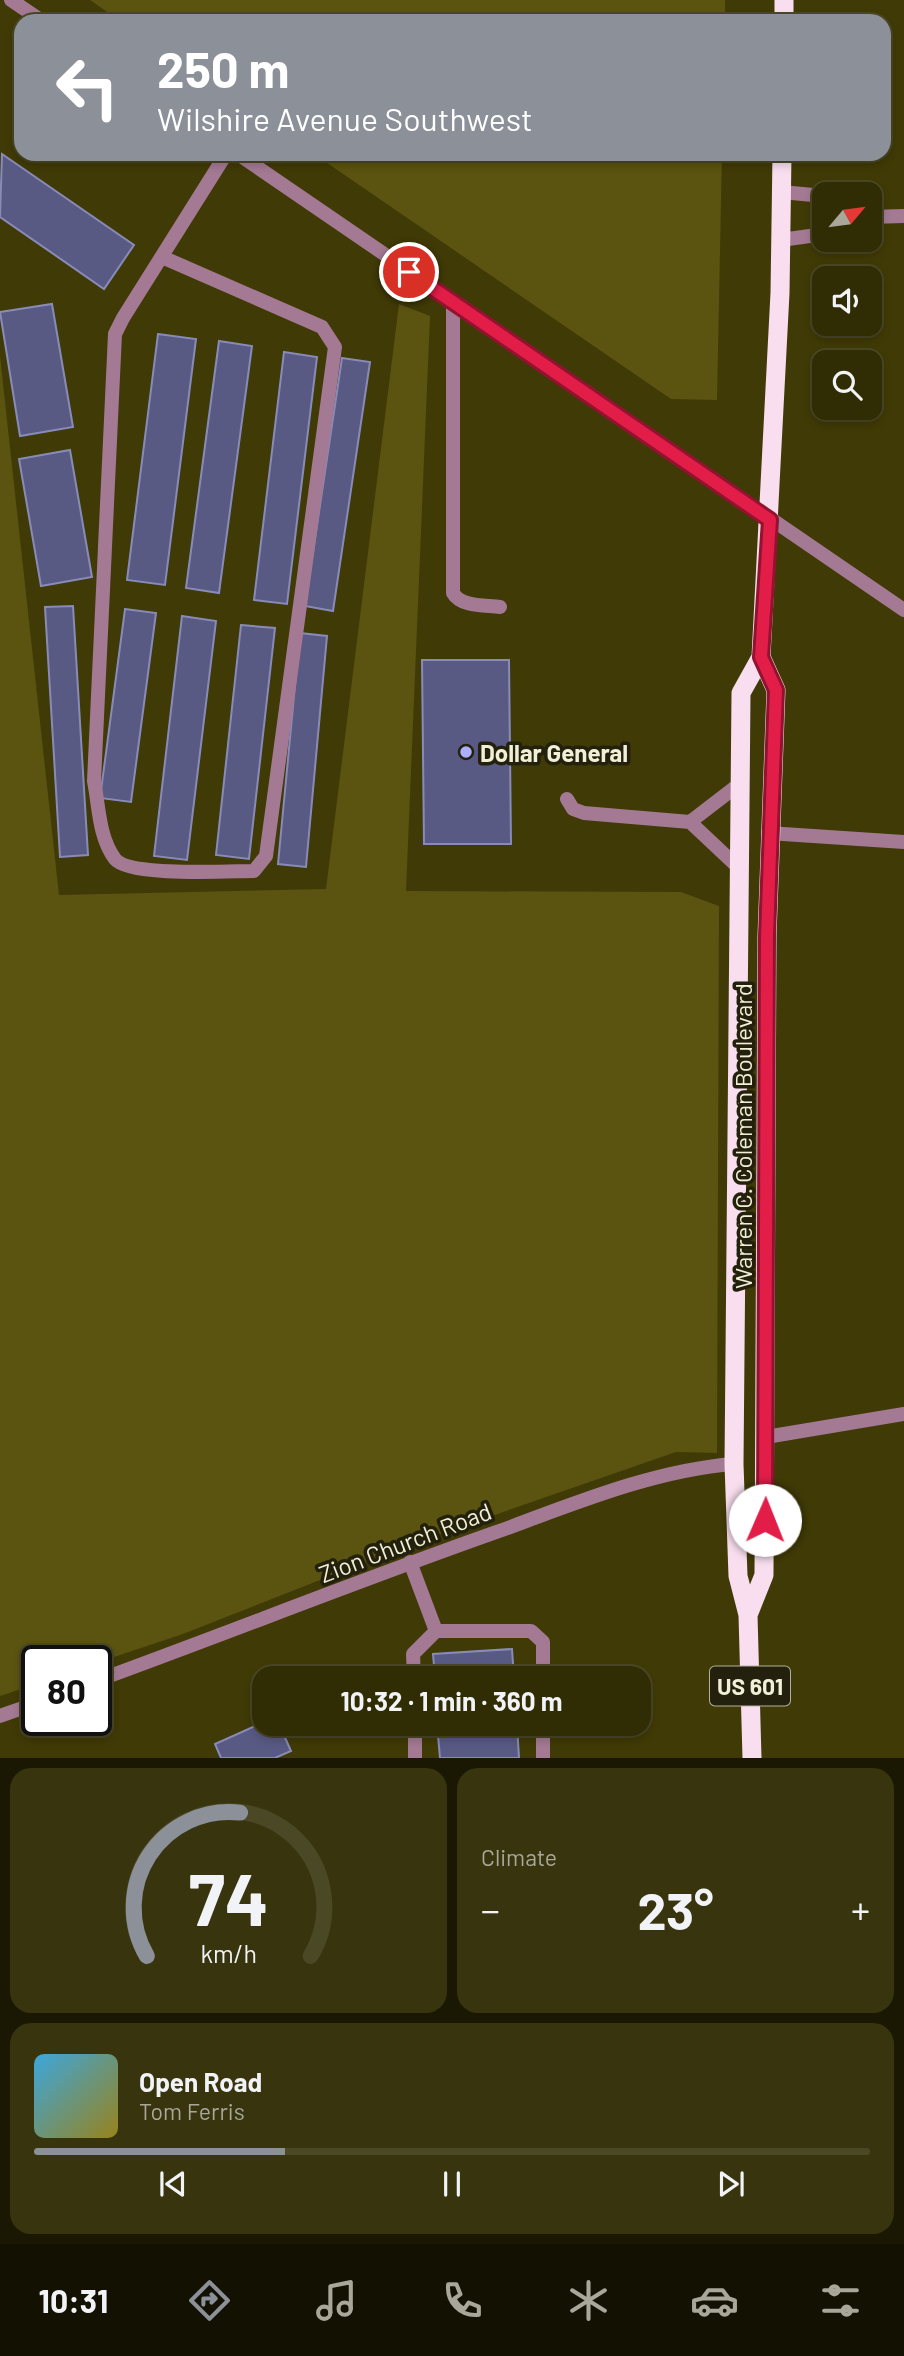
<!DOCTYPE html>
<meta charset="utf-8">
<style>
body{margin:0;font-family:Barlow,sans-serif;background:#38340e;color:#f1f3f6;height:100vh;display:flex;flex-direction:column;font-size:26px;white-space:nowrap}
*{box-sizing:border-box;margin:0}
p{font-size:23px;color:#a8a79a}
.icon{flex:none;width:38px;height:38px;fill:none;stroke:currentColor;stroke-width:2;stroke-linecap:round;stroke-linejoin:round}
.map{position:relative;height:1758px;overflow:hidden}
.drawer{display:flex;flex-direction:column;gap:10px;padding:10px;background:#1a1802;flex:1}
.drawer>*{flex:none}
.banner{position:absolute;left:14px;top:14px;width:877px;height:147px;border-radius:21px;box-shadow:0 4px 10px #0003,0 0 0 2px #4b4826;background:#8c9099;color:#fff;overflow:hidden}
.needle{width:46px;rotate:61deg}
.tools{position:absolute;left:812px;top:182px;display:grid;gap:14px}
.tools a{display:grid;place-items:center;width:70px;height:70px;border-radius:14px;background:#302c04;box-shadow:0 4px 10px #0003,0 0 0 2px #4b4826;font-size:35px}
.speed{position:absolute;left:21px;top:1645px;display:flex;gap:14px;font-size:35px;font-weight:700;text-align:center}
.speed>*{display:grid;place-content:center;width:91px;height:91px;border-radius:50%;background:#302c04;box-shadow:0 4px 10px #0003,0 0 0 2px #4b4826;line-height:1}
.speed .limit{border:4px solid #111;border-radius:10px;background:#fff;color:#111}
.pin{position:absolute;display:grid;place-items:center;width:60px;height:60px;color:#fff;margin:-30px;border:4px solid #fff;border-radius:50%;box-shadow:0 2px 7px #0007}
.me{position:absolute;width:77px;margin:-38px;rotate:1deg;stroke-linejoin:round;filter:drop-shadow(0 0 5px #0008)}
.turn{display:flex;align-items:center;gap:24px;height:147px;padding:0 28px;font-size:32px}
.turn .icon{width:91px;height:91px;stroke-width:2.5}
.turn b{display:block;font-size:49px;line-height:60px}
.big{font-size:52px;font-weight:700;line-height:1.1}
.drawer .widget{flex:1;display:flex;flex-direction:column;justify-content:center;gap:10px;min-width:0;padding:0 24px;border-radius:21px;background:#38340e}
.drawer .dial{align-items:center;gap:0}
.dial svg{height:182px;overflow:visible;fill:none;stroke:#4b4826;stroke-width:7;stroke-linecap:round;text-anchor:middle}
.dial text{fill:#f1f3f6;stroke:none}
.song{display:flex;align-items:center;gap:21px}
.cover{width:84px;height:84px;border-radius:10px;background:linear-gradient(135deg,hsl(200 70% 55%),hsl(50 70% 35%))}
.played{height:7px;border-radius:4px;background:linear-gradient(90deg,#8c9099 30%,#4b4826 30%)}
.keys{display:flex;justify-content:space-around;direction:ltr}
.heat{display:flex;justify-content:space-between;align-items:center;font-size:38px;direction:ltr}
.drawer .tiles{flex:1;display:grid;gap:10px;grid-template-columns:1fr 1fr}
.widget:last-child{grid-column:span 2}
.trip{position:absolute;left:252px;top:1666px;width:399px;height:70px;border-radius:21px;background:#302c04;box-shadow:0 4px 10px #0003,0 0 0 2px #4b4826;font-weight:700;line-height:70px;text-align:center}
.tab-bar{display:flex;height:112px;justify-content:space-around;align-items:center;background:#131202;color:#a8a79a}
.tab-bar .icon{width:49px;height:49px}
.tab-bar .on{color:#8c9099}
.tab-bar b{font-size:32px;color:#f1f3f6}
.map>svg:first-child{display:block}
</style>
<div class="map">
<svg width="904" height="1758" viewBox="0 0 904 1758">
<rect width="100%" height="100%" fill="#403a06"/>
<!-- green -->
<path fill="#5b5310" d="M 90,0 L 725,0 L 725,21 L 120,21 Z
M 314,154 L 722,154 L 717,400 L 671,399 Z
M 399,304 L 430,316 L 406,891 L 681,892 L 719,906 L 717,1453 L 676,1452 L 414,1543 L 183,1634 L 96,1663 L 96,1661 L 37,1661 L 37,1684 L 0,1696 L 0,356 L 59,895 L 326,889 Z"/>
<!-- building -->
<path fill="#595a84" stroke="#888bb8" stroke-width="2" d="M 2,154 L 134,245 L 104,289 L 0,217 Z
M 52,304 L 73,427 L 20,436 L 0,312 Z
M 158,334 L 196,339 L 165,585 L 127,580 Z
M 219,341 L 252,346 L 219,593 L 186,588 Z
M 284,352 L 317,357 L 287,604 L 254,600 Z
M 342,358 L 370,362 L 333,611 L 305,606 Z
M 70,450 L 92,577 L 41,586 L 19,459 Z
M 73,606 L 88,855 L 60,857 L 45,607 Z
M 125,609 L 156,613 L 131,802 L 100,798 Z
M 182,616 L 216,621 L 187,860 L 154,856 Z
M 241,625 L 275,628 L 249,859 L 216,855 Z
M 300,633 L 327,636 L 306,867 L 278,864 Z
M 422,660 L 509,660 L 511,844 L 424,844 Z
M 512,1649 L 514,1678 L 435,1678 L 433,1654 Z
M 264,1722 L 279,1724 L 291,1751 L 275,1758 L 221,1758 L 215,1744 Z
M 437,1724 L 517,1724 L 519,1758 L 440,1758 Z"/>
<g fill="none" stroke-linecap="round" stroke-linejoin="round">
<!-- service -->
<path stroke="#a47993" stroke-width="14" d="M 781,192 L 824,196
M 870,217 L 904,216
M 781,240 L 824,234
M 162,257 L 322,327 L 335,347 L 266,856 L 254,871 C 229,871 129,877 115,859 C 99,838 99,807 94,781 L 115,334 L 123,318 L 226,154
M 453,302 L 453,593 C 461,607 484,605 500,607
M 567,799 L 573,809 L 584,813 L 690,822 L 742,782
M 690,822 L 740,869
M 768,833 L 904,842
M 410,1562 L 436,1631 L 531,1631 L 543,1642 L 543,1678
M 414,1678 L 413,1654 L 436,1631
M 415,1724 L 415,1758
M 543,1758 L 543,1724"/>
<!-- tertiary -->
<path stroke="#a47993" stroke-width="14" d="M 11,0 L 42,21
M 238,154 L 904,610
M 766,1437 L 904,1414
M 96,1681 C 233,1631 368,1577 505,1529 C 578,1502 656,1470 734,1464
M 0,1716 L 37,1703"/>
<!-- trunk -->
<path stroke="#f8deee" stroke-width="19" d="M 784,21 L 784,0
M 748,1615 L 764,1575 L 767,936 L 776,690 L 761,657
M 752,1758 L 748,1615 L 738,1576 L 734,1464 L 741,693 L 761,657 L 780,293 L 782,154"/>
</g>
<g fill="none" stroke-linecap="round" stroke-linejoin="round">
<!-- route casing -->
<g stroke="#92132f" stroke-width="18">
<path id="route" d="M 409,272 L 770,520 L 761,657 L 776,690 L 767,936 L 765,1520"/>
</g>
<!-- route -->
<use href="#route" stroke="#e11d48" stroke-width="12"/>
</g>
<!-- markers -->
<circle fill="#acaffb" stroke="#23210d" stroke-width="2.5" cx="466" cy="752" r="7"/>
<g text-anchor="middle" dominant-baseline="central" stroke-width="7" stroke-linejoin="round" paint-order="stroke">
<!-- shield labels -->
<rect fill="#23210d" stroke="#b3b199" stroke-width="2" x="710" y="1666.5" width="80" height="39" rx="5"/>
<g font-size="23" font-weight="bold" fill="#f1efd5">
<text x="750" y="1686">US 601</text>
</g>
<!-- poi labels -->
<g font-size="24" font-weight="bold" fill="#f1efd5" stroke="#23210d" text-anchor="start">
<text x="480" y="752">Dollar General</text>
</g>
<!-- street labels -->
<g font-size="24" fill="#f1efd5" stroke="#23210d">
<text transform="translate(742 1136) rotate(-90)">Warren C. Coleman Boulevard</text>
<text transform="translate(405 1542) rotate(-21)">Zion Church Road</text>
</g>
</g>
</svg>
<div class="tools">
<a><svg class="needle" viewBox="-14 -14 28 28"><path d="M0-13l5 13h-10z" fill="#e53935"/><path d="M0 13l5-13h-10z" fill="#a8a79a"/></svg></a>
<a><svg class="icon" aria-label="sound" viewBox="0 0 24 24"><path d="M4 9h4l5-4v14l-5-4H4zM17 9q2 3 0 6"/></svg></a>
<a><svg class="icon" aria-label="search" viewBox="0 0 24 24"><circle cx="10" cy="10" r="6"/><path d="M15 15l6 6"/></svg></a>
</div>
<div class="speed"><div class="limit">80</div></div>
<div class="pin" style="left:409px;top:272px;background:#d93025"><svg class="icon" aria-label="arrive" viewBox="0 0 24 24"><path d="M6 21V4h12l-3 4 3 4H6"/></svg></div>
<svg class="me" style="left:765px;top:1520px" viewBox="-20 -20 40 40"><circle r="19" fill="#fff"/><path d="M0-13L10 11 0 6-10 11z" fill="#e11d48"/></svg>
<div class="trip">10:32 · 1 min · 360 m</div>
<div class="banner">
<div class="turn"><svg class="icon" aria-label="left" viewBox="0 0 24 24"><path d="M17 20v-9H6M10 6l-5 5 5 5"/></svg><div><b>250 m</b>Wilshire Avenue Southwest</div></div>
</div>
</div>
<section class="drawer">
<div class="tiles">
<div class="widget dial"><svg viewBox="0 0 100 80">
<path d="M14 69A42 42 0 1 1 86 69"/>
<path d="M14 69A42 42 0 0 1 55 6" stroke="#8c9099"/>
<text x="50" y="56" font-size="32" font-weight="700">74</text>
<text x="50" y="72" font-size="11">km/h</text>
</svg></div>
<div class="widget"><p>Climate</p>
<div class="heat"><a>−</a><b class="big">23°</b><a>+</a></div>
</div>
<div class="widget">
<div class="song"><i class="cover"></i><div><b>Open Road</b><p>Tom Ferris</p></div></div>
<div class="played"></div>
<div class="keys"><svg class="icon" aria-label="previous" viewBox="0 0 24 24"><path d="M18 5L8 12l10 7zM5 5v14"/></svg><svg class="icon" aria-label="pause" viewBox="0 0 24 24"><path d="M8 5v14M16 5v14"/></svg><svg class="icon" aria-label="next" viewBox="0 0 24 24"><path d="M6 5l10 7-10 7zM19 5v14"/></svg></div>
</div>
</div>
</section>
<nav class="tab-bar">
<b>10:31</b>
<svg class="icon on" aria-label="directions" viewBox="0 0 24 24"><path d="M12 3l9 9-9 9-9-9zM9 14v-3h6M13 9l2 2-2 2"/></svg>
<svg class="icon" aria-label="music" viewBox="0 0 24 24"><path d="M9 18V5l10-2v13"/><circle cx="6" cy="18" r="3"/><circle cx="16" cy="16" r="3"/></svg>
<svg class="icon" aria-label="phone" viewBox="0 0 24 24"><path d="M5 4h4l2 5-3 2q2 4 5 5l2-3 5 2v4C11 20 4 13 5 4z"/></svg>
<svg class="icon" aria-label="climate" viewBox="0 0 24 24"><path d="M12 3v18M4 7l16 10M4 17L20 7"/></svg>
<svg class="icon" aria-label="car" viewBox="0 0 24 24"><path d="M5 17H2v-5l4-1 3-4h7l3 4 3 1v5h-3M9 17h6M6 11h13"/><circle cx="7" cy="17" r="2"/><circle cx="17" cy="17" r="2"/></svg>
<svg class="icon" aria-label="filters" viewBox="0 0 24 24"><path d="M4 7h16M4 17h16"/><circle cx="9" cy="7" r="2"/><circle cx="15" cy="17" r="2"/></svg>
</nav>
